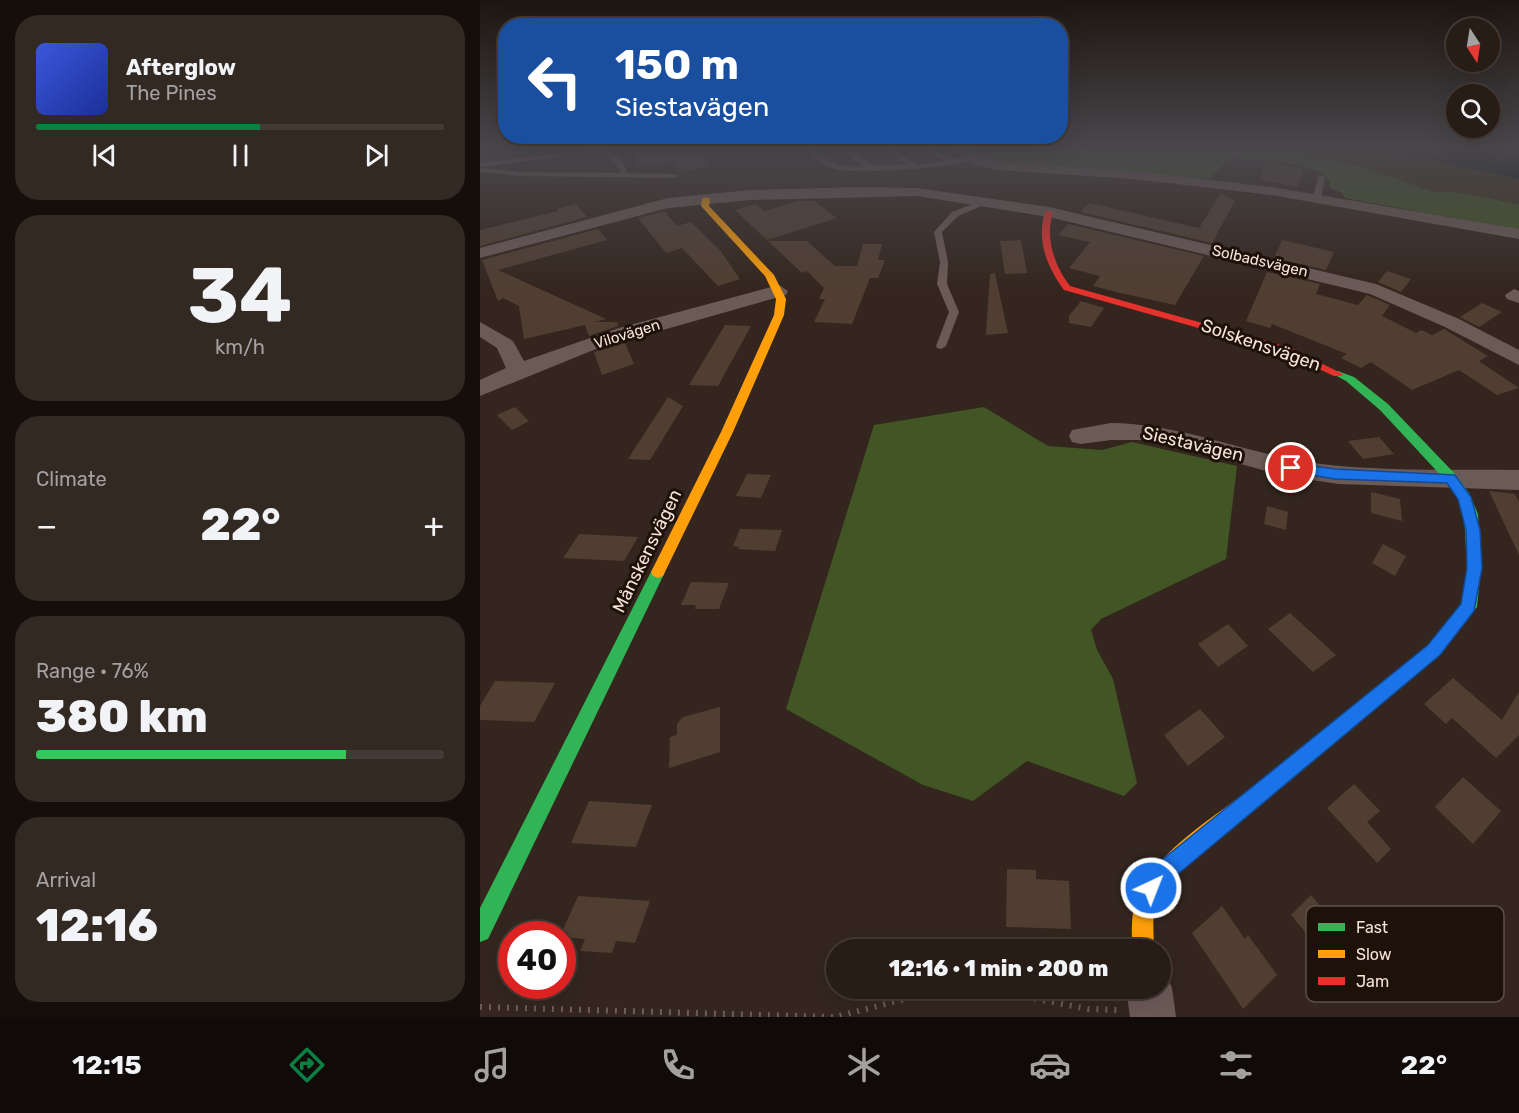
<!DOCTYPE html>
<meta charset="utf-8">
<style>
body{margin:0;font-family:Rubik,sans-serif;background:#332923;color:#f1f3f6;height:100vh;display:flex;flex-direction:column;font-size:22px;white-space:nowrap}
*{box-sizing:border-box;margin:0}
p{font-size:20px;color:#a4a1a1}
.icon{flex:none;width:33px;height:33px;fill:none;stroke:currentColor;stroke-width:2;stroke-linecap:round;stroke-linejoin:round}
.map{position:relative;flex:1;overflow:hidden}
.panel{display:flex;flex-direction:column;gap:15px;padding:15px;background:#150f0c;width:480px}
.panel>*{flex:none}
.banner{position:absolute;left:18px;top:18px;width:570px;height:126px;border-radius:24px;box-shadow:0 6px 24px #0002,0 0 0 2px #433a35;background:#1a4fa0;color:#fff;overflow:hidden}
.needle{width:39px;rotate:168deg}
.controls{position:absolute;left:966px;top:18px;display:grid;gap:12px}
.controls a{display:grid;place-items:center;width:54px;height:54px;border-radius:50%;background:#271c16;box-shadow:0 6px 24px #0002,0 0 0 2px #433a35;font-size:30px}
.speed{position:absolute;left:18px;top:921px;display:flex;gap:12px;font-size:30px;font-weight:700;text-align:center}
.speed>*{display:grid;place-content:center;width:78px;height:78px;border-radius:50%;background:#271c16;box-shadow:0 6px 24px #0002,0 0 0 2px #433a35;line-height:1}
.speed .limit{border:9px solid #d22;background:#fff;color:#111}
.pin{position:absolute;display:grid;place-items:center;width:51px;height:51px;color:#fff;margin:-26px;border:3px solid #fff;border-radius:50%;box-shadow:0 2px 6px #0007}
.me{position:absolute;width:66px;margin:-33px;rotate:43deg;stroke-linejoin:round;filter:drop-shadow(0 0 4px #0008)}
.turn{display:flex;align-items:center;gap:21px;height:126px;padding:0 18px;font-size:27px}
.turn .icon{width:78px;height:78px;stroke-width:2.5}
.turn b{display:block;font-size:42px;line-height:51px}
.big{font-size:45px;font-weight:800;line-height:1.1}
.panel .card{flex:1;display:flex;flex-direction:column;justify-content:center;gap:9px;min-width:0;padding:0 21px;border-radius:24px;background:#332923}
.panel .dial{align-items:center;gap:0}
.dial b{font-size:78px;line-height:1}
.song{display:flex;align-items:center;gap:18px}
.cover{width:72px;height:72px;border-radius:9px;background:linear-gradient(135deg,hsl(230 70% 55%),hsl(230 70% 35%))}
.played{height:6px;border-radius:3px;background:linear-gradient(90deg,#0b8043 55%,#433a35 55%)}
.keys{display:flex;justify-content:space-around;direction:ltr}
.heat{display:flex;justify-content:space-between;align-items:center;font-size:33px;direction:ltr}
.charge{height:9px;border-radius:4px;background:linear-gradient(90deg,#34c759 76%,#433a35 0)}
.trip{position:absolute;left:346px;top:939px;width:345px;height:60px;border-radius:30px;background:#271c16;box-shadow:0 6px 24px #0002,0 0 0 2px #433a35;font-weight:800;line-height:60px;text-align:center}
.menu{display:flex;height:96px;justify-content:space-around;align-items:center;background:#100b09;color:#a4a1a1}
.menu .icon{width:42px;height:42px}
.menu .selected{color:#0b8043}
.menu b{font-size:27px;color:#f1f3f6}
main{display:flex;flex:1;min-height:0}
.map>svg:first-child{display:block}
</style>
<main>
<section class="panel">
<div class="card">
<div class="song"><i class="cover"></i><div><b>Afterglow</b><p>The Pines</p></div></div>
<div class="played"></div>
<div class="keys"><svg class="icon" aria-label="previous" viewBox="0 0 24 24"><path d="M18 5L8 12l10 7zM5 5v14"/></svg><svg class="icon" aria-label="pause" viewBox="0 0 24 24"><path d="M8 5v14M16 5v14"/></svg><svg class="icon" aria-label="next" viewBox="0 0 24 24"><path d="M6 5l10 7-10 7zM19 5v14"/></svg></div>
</div>
<div class="card dial"><b>34</b><p>km/h</p></div>
<div class="card"><p>Climate</p>
<div class="heat"><a>−</a><b class="big">22°</b><a>+</a></div>
</div>
<div class="card"><p>Range · 76%</p><b class="big">380 km</b><div class="charge"></div></div>
<div class="card"><p>Arrival</p><b class="big">12:16</b></div>
</section>
<div class="map">
<svg width="1039" height="1017" viewBox="0 0 1039 1017">
<rect width="100%" height="100%" fill="#34261e"/>
<!-- green -->
<path fill="#425525" d="M 480,147 L 787,147 L 885,167 L 954,192 L 976,192 L 1039,204 L 1039,230 L 865,198 L 862,193 L 849,187 L 850,181 C 835,161 775,160 750,158 L 730,179 L 513,161 Z
M 504,407 L 568,446 L 622,450 L 652,442 L 757,466 L 746,559 L 621,619 L 611,630 L 617,650 L 633,679 L 657,783 L 644,796 L 547,761 L 493,801 L 443,785 L 306,709 L 394,425 Z"/>
<!-- sand -->
<path fill="#3a3114" d="M 787,147 L 889,147 L 1039,179 L 1039,204 L 976,192 L 954,192 L 885,167 Z"/>
<!-- water -->
<path fill="#0c1719" d="M 889,147 L 1039,147 L 1039,179 Z"/>
<!-- building -->
<path fill="#503e32" d="M 155,147 L 222,147 L 227,167 L 198,172 L 197,161 L 157,167 Z
M 786,162 L 823,168 L 818,187 L 779,180 Z
M 741,193 L 755,201 L 732,243 L 600,212 L 609,203 L 719,228 Z
M 319,201 L 334,201 L 357,218 L 287,240 L 255,210 L 276,204 L 284,211 Z
M 96,204 L 107,217 L 0,246 L 0,230 L 78,211 L 77,209 Z
M 184,211 L 197,226 L 211,222 L 240,250 L 260,279 L 238,286 L 202,248 L 186,253 L 158,218 Z
M 588,224 L 724,256 L 695,305 L 636,292 L 613,286 L 620,276 L 589,268 L 610,242 L 578,235 Z
M 118,229 L 127,240 L 18,270 L 126,319 L 115,322 L 137,322 L 138,326 L 109,336 L 105,325 L 44,339 L 39,306 L 23,298 L 18,301 L 2,260 Z
M 541,240 L 547,273 L 525,274 L 520,241 Z
M 802,240 L 854,252 L 846,270 L 794,258 Z
M 288,241 L 327,241 L 355,266 L 377,266 L 383,244 L 402,244 L 398,260 L 405,260 L 398,278 L 390,278 L 372,324 L 334,322 L 345,299 L 339,299 L 344,288 L 327,271 L 322,273 Z
M 907,271 L 931,279 L 921,292 L 898,282 Z
M 787,272 L 840,284 L 836,294 L 878,305 L 887,295 L 889,296 L 910,305 L 902,316 L 936,333 L 941,330 L 952,335 L 964,329 L 1008,356 L 999,361 L 1039,388 L 1017,395 L 979,370 L 932,390 L 891,362 L 881,368 L 861,358 L 867,354 L 792,324 L 790,328 L 766,321 Z
M 515,273 L 528,333 L 506,335 L 510,274 Z
M 601,301 L 624,308 L 611,327 L 589,323 L 589,316 Z
M 1002,303 L 1022,312 L 999,327 L 980,317 Z
M 245,325 L 271,326 L 238,386 L 209,385 Z
M 145,343 L 154,364 L 122,375 L 114,352 Z
M 188,397 L 203,406 L 170,460 L 148,459 Z
M 35,407 L 49,421 L 32,430 L 17,415 Z
M 899,437 L 914,454 L 883,459 L 868,441 Z
M 267,474 L 291,475 L 281,498 L 256,496 Z
M 1009,491 L 1035,494 L 1039,502 L 1039,555 Z
M 891,492 L 920,499 L 922,521 L 891,513 Z
M 787,506 L 808,512 L 806,530 L 784,524 Z
M 260,529 L 302,530 L 295,551 L 258,549 L 259,547 L 253,546 Z
M 99,534 L 158,537 L 144,561 L 83,558 Z
M 903,544 L 926,556 L 915,576 L 892,563 Z
M 211,582 L 249,583 L 239,609 L 215,609 L 216,605 L 201,605 Z
M 810,613 L 856,655 L 833,672 L 788,629 Z
M 748,624 L 768,646 L 738,667 L 718,644 Z
M 973,678 L 1022,720 L 1039,692 L 1039,735 L 1016,758 L 972,718 L 966,724 L 944,704 Z
M 15,681 L 52,682 L 75,683 L 54,722 L 0,720 L 0,706 Z
M 240,707 L 240,752 L 189,768 L 190,737 L 197,735 L 197,724 L 203,717 Z
M 720,709 L 745,737 L 708,766 L 684,735 Z
M 983,777 L 1021,811 L 993,844 L 955,807 Z
M 874,784 L 900,811 L 887,822 L 911,849 L 897,863 L 847,808 Z
M 109,801 L 172,805 L 156,847 L 91,843 Z
M 527,869 L 556,870 L 556,879 L 589,881 L 591,929 L 526,927 Z
M 831,895 L 867,938 L 872,932 L 891,954 L 871,978 L 835,935 L 831,939 L 811,915 Z
M 98,896 L 170,901 L 155,943 L 136,941 L 132,953 L 100,951 L 105,939 L 82,937 L 81,934 Z
M 742,906 L 765,939 L 768,935 L 797,975 L 763,1009 L 712,933 Z"/>
<g fill="none" stroke-linecap="round" stroke-linejoin="round">
<!-- path-far1 -->
<path stroke="#6b5d59" stroke-width="2" stroke-dasharray="1 2" stroke-linecap="butt" d="M 636,147 L 680,161
M 698,147 L 708,156
M 847,161 L 852,167 L 850,169
M 713,167 L 708,156 L 728,147"/>
<!-- path -->
<path stroke="#6b5d59" stroke-width="6" stroke-dasharray="2 7" stroke-linecap="butt" d="M 0,1007 L 355,1017 L 448,993 L 531,994 L 608,1009 L 638,1010"/>
<!-- lane -->
<path fill="#6c5a57" fill-rule="evenodd" d="M 127,147 L 132,150 L 146,168 L 146,173 L 194,174 L 198,176 L 194,178 L 42,176 L 0,172 L 0,168 L 42,172 L 139,173 L 140,169 L 124,151 L 0,167 L 0,163 Z
M 323,147 C 337,147 344,161 358,165 C 366,167 375,166 383,166 L 358,147 L 366,147 L 392,165 L 428,165 L 401,147 L 409,147 L 437,165 L 465,161 L 442,147 C 454,147 460,155 471,158 C 479,161 488,156 495,159 C 479,168 378,174 358,170 C 345,167 332,156 323,147 Z
M 838,175 L 845,177 L 841,198 L 837,200 L 833,198 Z
M 506,199 L 513,201 L 478,216 L 462,232 L 468,262 L 467,284 L 479,312 L 466,346 L 461,349 L 457,348 L 456,346 L 469,312 L 457,284 L 460,262 L 454,232 L 472,212 Z"/>
<!-- street -->
<path fill="#6c5a57" fill-rule="evenodd" d="M 466,147 L 483,147 L 518,162 L 653,171 L 792,187 L 1039,229 L 1039,239 L 792,195 L 653,179 L 518,170 L 496,165 Z
M 378,187 L 437,188 L 569,207 L 896,284 L 979,319 L 1039,350 L 1039,365 L 965,327 L 890,294 L 569,217 L 437,196 L 270,200 L 188,208 L 0,258 L 0,248 L 188,198 L 270,190 Z
M 299,285 L 308,291 L 306,295 L 116,349 L 0,396 L 0,380 L 26,368 L 17,348 L 0,337 L 0,322 L 33,341 L 44,361 L 139,328 Z
M 1034,289 L 1039,291 L 1039,303 L 1027,299 L 1025,295 Z
M 631,423 C 702,424 764,453 833,463 C 901,472 971,469 1039,470 L 1039,490 L 859,484 L 804,476 L 690,444 L 661,440 L 631,440 L 601,444 L 592,442 L 589,436 L 592,430 Z
M 681,970 L 685,972 L 692,988 L 696,1017 L 650,1017 L 646,988 L 681,988 Z"/>
<!-- fast -->
<path fill="#30b455" fill-rule="evenodd" d="M 858,371 L 874,377 L 908,404 L 976,475 L 989,493 L 998,514 L 1001,568 L 997,607 L 960,655 L 781,805 L 774,808 L 767,805 L 764,798 L 767,791 L 948,645 L 982,604 L 987,568 L 984,514 L 978,499 L 966,481 L 900,410 L 866,381 L 853,374 Z
M 178,566 L 183,568 L 185,572 L 8,939 L 0,942 L 0,908 L 173,568 Z"/>
<!-- slow -->
<path fill="#ff9f0a" fill-rule="evenodd" d="M 226,197 L 230,199 L 229,206 L 294,275 L 306,299 L 304,315 L 253,432 L 183,576 L 178,578 L 173,576 L 171,572 L 241,432 L 294,315 L 296,299 L 285,276 L 221,206 L 222,199 Z
M 774,788 L 781,791 L 784,798 L 781,805 C 752,828 685,872 675,908 C 672,921 674,936 674,950 L 652,950 C 652,936 651,921 654,907 C 669,855 727,823 767,791 Z"/>
<!-- jam -->
<path fill="#e5322d" fill-rule="evenodd" d="M 569,210 L 573,212 C 565,238 574,265 590,286 L 808,347 L 863,374 L 862,376 L 854,376 L 800,351 L 584,290 C 567,267 556,240 565,212 Z"/>
</g>
<!-- sky -->
<linearGradient id="sky" x2="0" y2="1"><stop stop-color="#1d1510"/><stop offset="0.51" stop-color="#4a474c"/><stop offset="1" stop-color="#4a474c" stop-opacity="0"/></linearGradient>
<rect width="1039" height="290" fill="url(#sky)"/>
<!-- route -->
<path fill="#1a73e8" stroke="#114b97" stroke-width="1.5" d="M 811,463 L 855,469 L 975,475 L 991,497 L 1000,530 L 1002,568 L 994,611 L 960,655 L 698,874 L 678,895 L 671,898 L 663,895 L 660,888 L 663,880 L 683,859 L 948,645 L 981,604 L 987,568 L 986,530 L 978,499 L 967,483 L 855,479 L 806,471 L 804,468 Z"/>
<g text-anchor="middle" dominant-baseline="central" stroke-width="6" stroke-linejoin="round" paint-order="stroke">
<!-- far-street labels -->
<g font-size="15" fill="#f6e4da" stroke="#1d110a">
<text transform="translate(780 261) rotate(13)">Solbadsvägen</text>
<text transform="translate(147 334) rotate(-17)">Vilovägen</text>
</g>
<!-- street labels -->
<g font-size="18" fill="#f6e4da" stroke="#1d110a">
<text transform="translate(781 345) rotate(19)">Solskensvägen</text>
<text transform="translate(713 444) rotate(13)">Siestavägen</text>
<text transform="translate(167 551) rotate(-64)">Månskensvägen</text>
</g>
</g>
<!-- legend -->
<rect x="826" y="906" width="198" height="96" rx="9" fill="#1d110a" stroke="#5e5048" stroke-width="1.5"/>
<rect x="838" y="923" width="27" height="8" fill="#30b455"/>
<rect x="838" y="950" width="27" height="8" fill="#ff9f0a"/>
<rect x="838" y="977" width="27" height="8" fill="#e5322d"/>
<g font-size="16" fill="#f6e4da">
<text x="876" y="933">Fast</text>
<text x="876" y="960">Slow</text>
<text x="876" y="987">Jam</text>
</g>
</svg>
<div class="controls">
<a><svg class="needle" viewBox="-14 -14 28 28"><path d="M0-13l5 13h-10z" fill="#e53935"/><path d="M0 13l5-13h-10z" fill="#a4a1a1"/></svg></a>
<a><svg class="icon" aria-label="search" viewBox="0 0 24 24"><circle cx="10" cy="10" r="6"/><path d="M15 15l6 6"/></svg></a>
</div>
<div class="speed"><div class="limit">40</div></div>
<div class="pin" style="left:811px;top:468px;background:#d93025"><svg class="icon" aria-label="arrive" viewBox="0 0 24 24"><path d="M6 21V4h12l-3 4 3 4H6"/></svg></div>
<svg class="me" style="left:671px;top:888px" viewBox="-20 -20 40 40"><circle r="17" fill="#1a73e8" stroke="#fff" stroke-width="3"/><path d="M0-11L8 9 0 5-8 9z" fill="#fff"/></svg>
<div class="trip">12:16 · 1 min · 200 m</div>
<div class="banner">
<div class="turn"><svg class="icon" aria-label="left" viewBox="0 0 24 24"><path d="M17 20v-9H6M10 6l-5 5 5 5"/></svg><div><b>150 m</b>Siestavägen</div></div>
</div>
</div>
</main>
<nav class="menu">
<b>12:15</b>
<svg class="icon selected" aria-label="directions" viewBox="0 0 24 24"><path d="M12 3l9 9-9 9-9-9zM9 14v-3h6M13 9l2 2-2 2"/></svg>
<svg class="icon" aria-label="music" viewBox="0 0 24 24"><path d="M9 18V5l10-2v13"/><circle cx="6" cy="18" r="3"/><circle cx="16" cy="16" r="3"/></svg>
<svg class="icon" aria-label="phone" viewBox="0 0 24 24"><path d="M5 4h4l2 5-3 2q2 4 5 5l2-3 5 2v4C11 20 4 13 5 4z"/></svg>
<svg class="icon" aria-label="climate" viewBox="0 0 24 24"><path d="M12 3v18M4 7l16 10M4 17L20 7"/></svg>
<svg class="icon" aria-label="car" viewBox="0 0 24 24"><path d="M5 17H2v-5l4-1 3-4h7l3 4 3 1v5h-3M9 17h6M6 11h13"/><circle cx="7" cy="17" r="2"/><circle cx="17" cy="17" r="2"/></svg>
<svg class="icon" aria-label="filters" viewBox="0 0 24 24"><path d="M4 7h16M4 17h16"/><circle cx="9" cy="7" r="2"/><circle cx="15" cy="17" r="2"/></svg>
<b>22°</b>
</nav>
